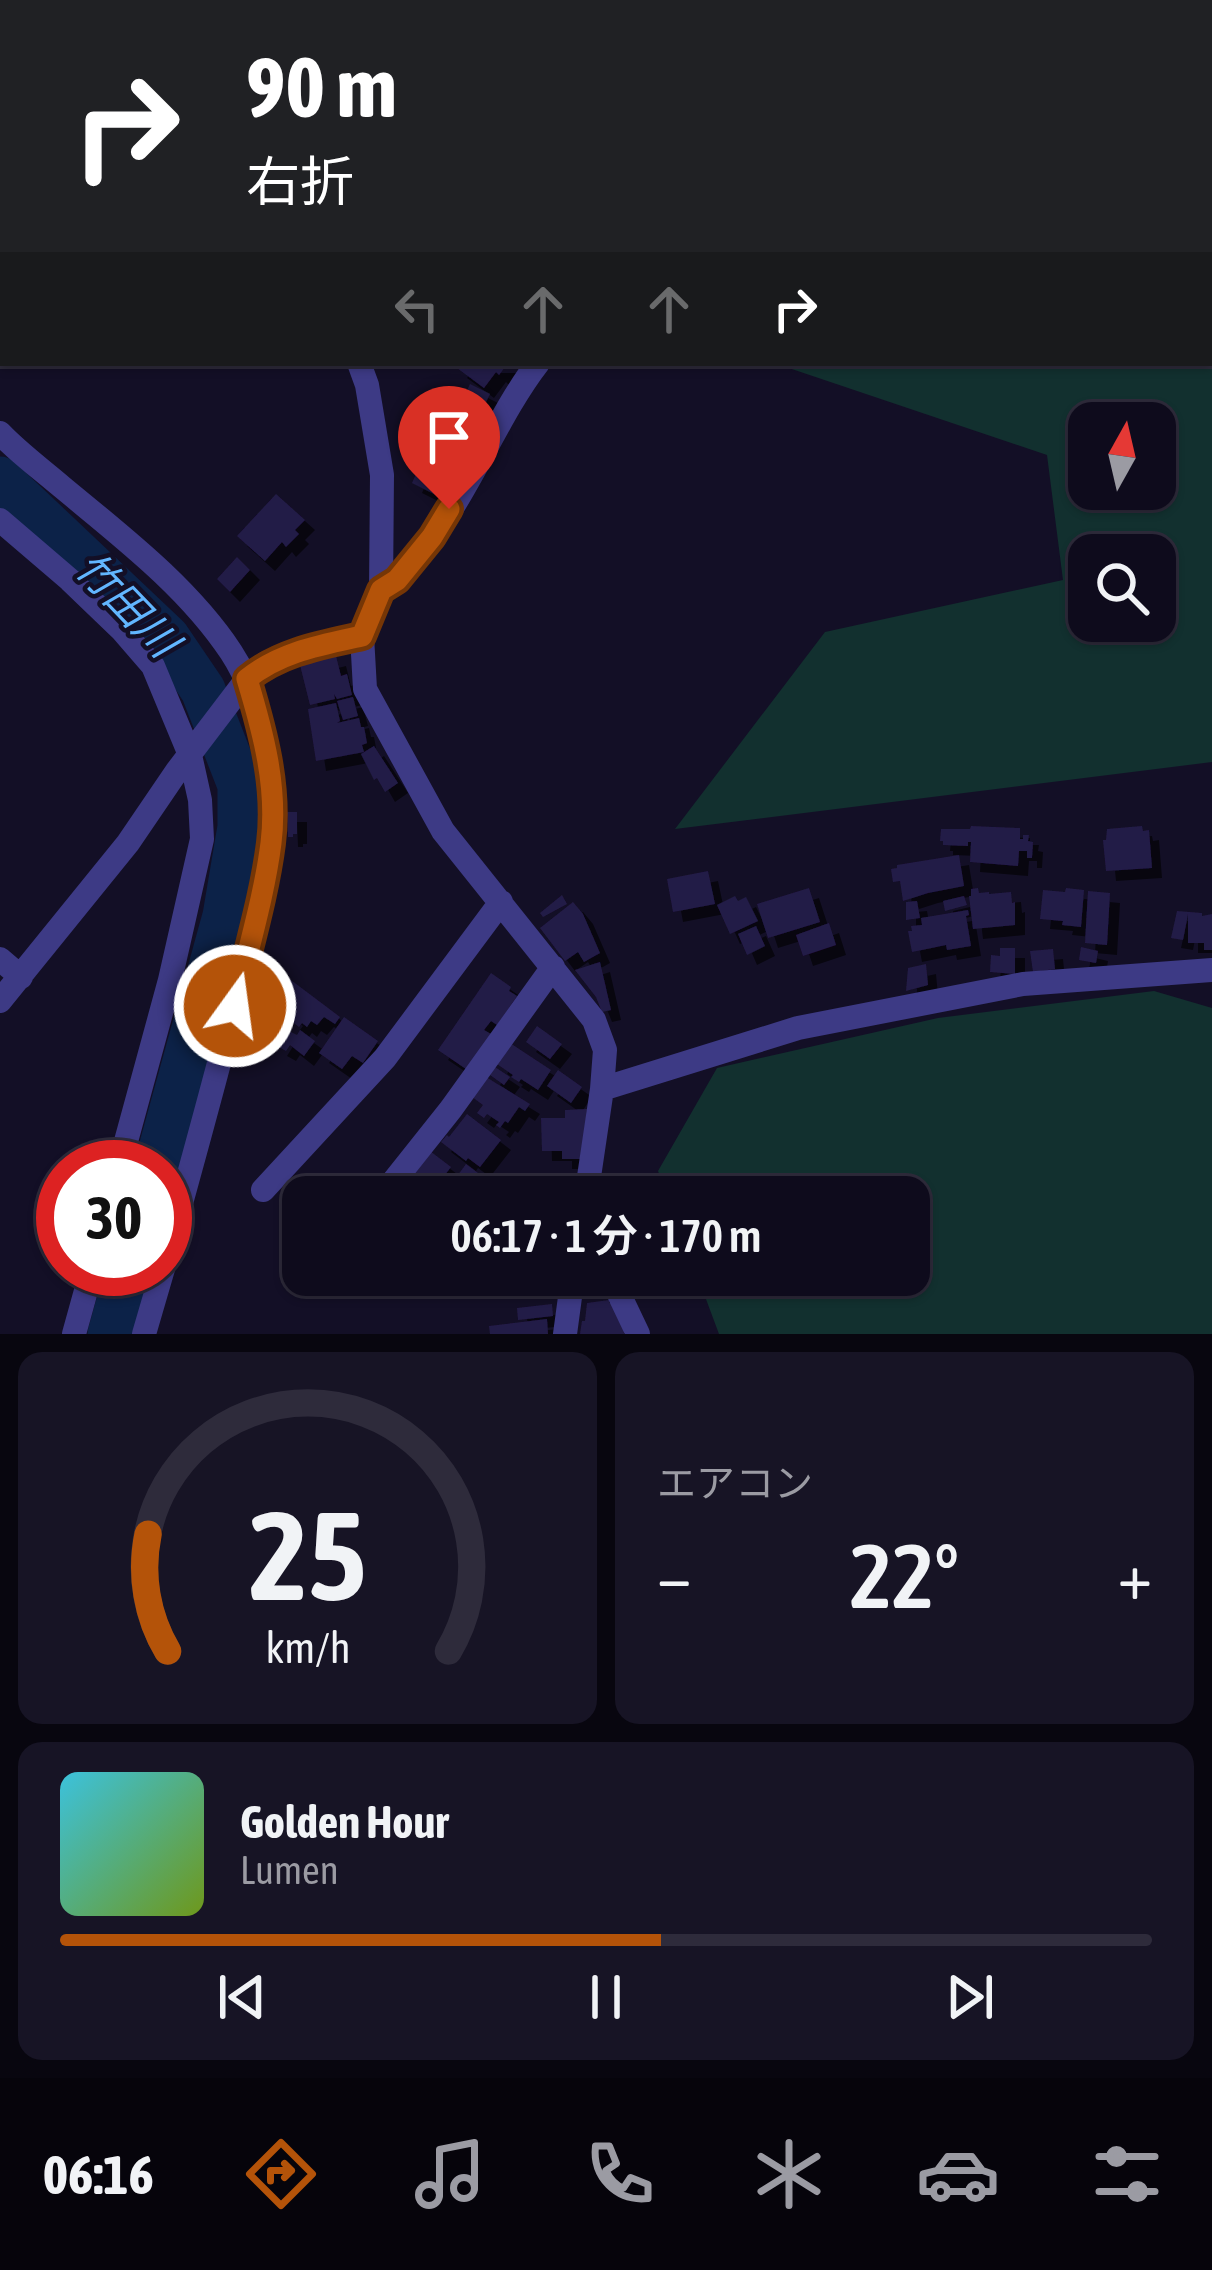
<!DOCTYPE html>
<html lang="ja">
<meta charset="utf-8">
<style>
body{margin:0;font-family:"Asap Condensed","Noto Sans JP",sans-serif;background:#171425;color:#f1f3f6;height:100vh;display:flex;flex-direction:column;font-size:45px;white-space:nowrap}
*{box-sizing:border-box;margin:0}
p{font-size:39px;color:#9b9ba3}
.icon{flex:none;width:66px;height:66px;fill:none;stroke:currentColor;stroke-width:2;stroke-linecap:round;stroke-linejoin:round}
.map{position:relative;height:1334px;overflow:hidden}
.sheet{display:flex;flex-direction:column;gap:18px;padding:18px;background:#08060f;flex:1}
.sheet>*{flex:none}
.hud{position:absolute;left:0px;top:0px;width:1212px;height:366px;box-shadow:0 3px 9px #0004,0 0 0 3px #2e2b3b;background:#202124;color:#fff;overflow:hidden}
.needle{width:78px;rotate:8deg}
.fabs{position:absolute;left:1068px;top:402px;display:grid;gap:24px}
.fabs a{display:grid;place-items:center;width:108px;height:108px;border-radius:24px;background:#0e0b1c;box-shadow:0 3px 9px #0004,0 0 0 3px #2e2b3b;font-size:60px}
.speed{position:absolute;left:36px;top:1140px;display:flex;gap:24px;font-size:60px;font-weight:700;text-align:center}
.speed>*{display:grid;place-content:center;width:156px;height:156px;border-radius:50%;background:#0e0b1c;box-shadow:0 3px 9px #0004,0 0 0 3px #2e2b3b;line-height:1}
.speed .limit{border:18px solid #d22;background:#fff;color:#111}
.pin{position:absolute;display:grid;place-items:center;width:102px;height:102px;color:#fff;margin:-123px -51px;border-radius:50% 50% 50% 0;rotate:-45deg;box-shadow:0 0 12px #0007}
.pin .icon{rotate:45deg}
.me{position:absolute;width:132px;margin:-66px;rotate:14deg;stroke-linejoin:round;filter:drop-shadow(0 0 9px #0008)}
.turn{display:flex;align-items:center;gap:42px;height:252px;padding:0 48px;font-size:54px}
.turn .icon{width:156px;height:156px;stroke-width:2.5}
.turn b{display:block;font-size:84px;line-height:102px}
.lanes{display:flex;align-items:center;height:114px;padding:0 48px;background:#0003;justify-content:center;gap:60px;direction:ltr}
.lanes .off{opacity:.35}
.big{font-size:90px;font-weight:600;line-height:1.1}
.sheet .widget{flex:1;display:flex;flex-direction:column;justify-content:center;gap:18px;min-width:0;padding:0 42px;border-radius:24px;background:#171425}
.sheet .dial{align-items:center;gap:0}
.dial svg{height:312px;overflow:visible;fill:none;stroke:#2e2b3b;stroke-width:7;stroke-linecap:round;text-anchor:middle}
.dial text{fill:#f1f3f6;stroke:none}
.song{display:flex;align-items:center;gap:36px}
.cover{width:144px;height:144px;border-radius:18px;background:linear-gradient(135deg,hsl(190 70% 55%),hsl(80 70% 35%))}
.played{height:12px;border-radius:6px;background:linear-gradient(90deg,#b45309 55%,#2e2b3b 55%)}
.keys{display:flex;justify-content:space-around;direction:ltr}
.heat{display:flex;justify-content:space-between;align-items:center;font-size:66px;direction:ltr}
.sheet .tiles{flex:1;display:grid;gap:18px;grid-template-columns:1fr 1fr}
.widget:last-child{grid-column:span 2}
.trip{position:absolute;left:282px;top:1176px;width:648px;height:120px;border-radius:24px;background:#0e0b1c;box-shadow:0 3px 9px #0004,0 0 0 3px #2e2b3b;font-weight:600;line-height:120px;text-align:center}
.tab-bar{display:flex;height:192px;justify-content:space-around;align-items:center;background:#06040b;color:#9b9ba3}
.tab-bar .icon{width:84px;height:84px}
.tab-bar .current{color:#b45309}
.tab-bar b{font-size:54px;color:#f1f3f6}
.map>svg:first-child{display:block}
</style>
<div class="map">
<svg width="1212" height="1334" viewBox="0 0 1212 1334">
<defs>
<filter id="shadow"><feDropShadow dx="10" dy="10" stdDeviation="0" flood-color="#0009"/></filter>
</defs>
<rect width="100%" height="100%" fill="#130f26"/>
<!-- green -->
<path fill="#12302f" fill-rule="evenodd" d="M 1209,217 L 1212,217 L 1212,762 L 675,829 L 825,632 L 1063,580 L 1047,455 L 774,363 L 1209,363 ZM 1089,423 L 1155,423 L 1155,489 L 1089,489 ZM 1089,555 L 1155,555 L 1155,621 L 1089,621 Z
M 1154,991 L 1212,1008 L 1212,1334 L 719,1334 L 697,1275 L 909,1275 L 909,1197 L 668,1197 L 658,1171 L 717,1068 L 938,1018 Z"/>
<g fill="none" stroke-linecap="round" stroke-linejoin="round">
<!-- river -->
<path stroke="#0c2248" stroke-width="45" d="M 0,479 L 167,637 L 203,690 L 240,785 L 240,827 L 225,916 L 156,1167
M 110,1334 L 128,1269"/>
</g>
<!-- building -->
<path fill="#241b47" filter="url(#shadow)" d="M 461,363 L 508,363 L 499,375 L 496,372 L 484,388 L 457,368 Z
M 470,384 L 490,394 L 486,402 L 466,393 Z
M 453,390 L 474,399 L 468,412 L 476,415 L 458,455 L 454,453 L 436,495 L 412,483 Z
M 276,494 L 305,520 L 295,530 L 299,534 L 286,547 L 282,542 L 265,561 L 237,536 Z
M 237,557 L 250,570 L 230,592 L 217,579 Z
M 336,656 L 341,676 L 347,674 L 352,695 L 337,699 L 334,694 L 335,699 L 310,705 L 300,665 Z
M 353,697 L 358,716 L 343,720 L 337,701 Z
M 336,703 L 340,721 L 337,723 L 359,718 L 361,727 L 364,727 L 367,743 L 362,745 L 364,752 L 316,761 L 308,709 Z
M 374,746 L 398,783 L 385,792 L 377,778 L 374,780 L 361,754 Z
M 287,812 L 297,812 L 297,834 L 293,834 L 293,837 L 288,837 Z
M 971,826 L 1020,828 L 1020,839 L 1023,839 L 1023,835 L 1029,835 L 1028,841 L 1033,842 L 1032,858 L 1027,858 L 1027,851 L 1019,851 L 1018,866 L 970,862 L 971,842 L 968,842 L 968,846 L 943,845 L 943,841 L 940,841 L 941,829 L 970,829 Z
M 1142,826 L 1143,831 L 1149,830 L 1152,868 L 1106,871 L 1103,840 L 1106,840 L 1107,829 Z
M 959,855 L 964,886 L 928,893 L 903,901 L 900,881 L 893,882 L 891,869 L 897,868 L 897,865 Z
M 708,871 L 715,904 L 673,912 L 667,879 Z
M 809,888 L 820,922 L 768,938 L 757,904 Z
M 978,888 L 979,893 L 989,892 L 989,894 L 1011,892 L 1012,903 L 1015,902 L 1015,925 L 973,929 L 969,896 L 971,896 L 971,889 Z
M 1066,888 L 1084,890 L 1081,927 L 1062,925 L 1063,921 L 1040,919 L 1043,890 L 1065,892 Z
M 1088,891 L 1110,893 L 1107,945 L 1085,943 Z
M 562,895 L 567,904 L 543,917 L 540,913 Z
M 735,896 L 738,901 L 746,897 L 758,921 L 730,934 L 717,905 Z
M 964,896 L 967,905 L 945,911 L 943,901 Z
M 917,901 L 920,918 L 906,920 L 906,902 Z
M 573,902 L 583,914 L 600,953 L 584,962 L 578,952 L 565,961 L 540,928 Z
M 968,910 L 969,915 L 966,916 L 971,946 L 947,950 L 946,945 L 912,952 L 908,931 L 912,931 L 911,926 L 922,925 L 921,918 Z
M 1177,911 L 1202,913 L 1202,916 L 1212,914 L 1212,950 L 1204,950 L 1204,943 L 1188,943 L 1188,914 L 1183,940 L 1171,938 Z
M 829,923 L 836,945 L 803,956 L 796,935 Z
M 756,926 L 765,946 L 747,955 L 738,934 Z
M 1081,947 L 1098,951 L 1096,963 L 1079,960 Z
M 1000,948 L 1015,948 L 1015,974 L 990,972 L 991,955 L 1000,956 Z
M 1053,949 L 1055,969 L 1033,972 L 1030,951 Z
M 267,962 L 340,1017 L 335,1024 L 324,1017 L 317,1025 L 311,1021 L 307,1027 L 302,1023 L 299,1027 L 290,1020 L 293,1016 L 264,993 L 271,983 L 259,974 Z
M 600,962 L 611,1010 L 602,1012 L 596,997 L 575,970 Z
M 926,964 L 928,985 L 906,991 L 908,968 Z
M 491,973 L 511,987 L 509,991 L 517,996 L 497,1025 L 491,1021 L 484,1030 L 491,1034 L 466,1069 L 438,1050 Z
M 256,993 L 267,997 L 262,1012 L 250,1009 Z
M 344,1017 L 378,1041 L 363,1063 L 352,1056 L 342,1069 L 319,1053 Z
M 537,1026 L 562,1044 L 550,1059 L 526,1042 Z
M 287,1030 L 297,1035 L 300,1030 L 315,1041 L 304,1056 L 290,1045 L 286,1051 L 277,1046 Z
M 510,1043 L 551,1070 L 538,1090 L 521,1079 L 519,1082 L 511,1077 L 513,1075 L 497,1064 Z
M 495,1067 L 510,1077 L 504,1085 L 490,1075 Z
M 558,1070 L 582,1087 L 571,1103 L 547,1086 Z
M 486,1077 L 530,1104 L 525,1111 L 519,1107 L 508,1123 L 505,1121 L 500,1128 L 496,1125 L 499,1122 L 487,1114 L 484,1118 L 477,1113 L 483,1105 L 472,1097 Z
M 587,1109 L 583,1159 L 562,1159 L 562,1151 L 542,1151 L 541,1118 L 565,1118 L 565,1110 Z
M 467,1114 L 501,1140 L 480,1167 L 468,1158 L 466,1161 L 441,1142 L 447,1135 L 449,1137 Z
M 430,1151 L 451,1167 L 428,1197 L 423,1197 L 406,1184 Z
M 466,1164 L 482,1176 L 475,1192 L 471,1189 L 468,1193 L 473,1197 L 442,1197 Z
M 609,1300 L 609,1303 L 622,1303 L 624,1334 L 580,1334 L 582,1321 L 585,1321 L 587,1303 Z
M 552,1304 L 553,1316 L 518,1320 L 517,1308 Z
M 547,1319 L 548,1334 L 490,1334 L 489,1326 Z"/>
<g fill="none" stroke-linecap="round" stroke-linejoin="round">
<!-- path -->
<path stroke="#2fb8b0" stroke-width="4.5" stroke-dasharray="6 9" stroke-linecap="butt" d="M 1190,3 L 1192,0"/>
<!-- minor -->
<path stroke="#3d3a85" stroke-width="24" d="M 236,0 L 237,3
M 772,0 L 775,3
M 1209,101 L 1212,101
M 359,363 L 367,385 L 382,475 L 381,590 L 362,636 L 365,689 L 443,831 L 594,1020 L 605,1050 L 602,1089 L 586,1197
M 0,433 C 19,453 41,469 62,487 C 121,536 188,587 231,652 C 265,704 274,775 272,836 C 269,881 254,927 243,970 C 219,1067 192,1164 165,1261
M 0,520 L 70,580 L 121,629 L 153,666 L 190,755 L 200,800 L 202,839 L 170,980 L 119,1167
M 381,590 C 450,545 487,428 538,363
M 0,959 L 21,977
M 0,1001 L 128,843 L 177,771 L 247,679 L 266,663 L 285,655 L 362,636
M 602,1089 L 798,1028 L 1023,984 L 1212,970
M 263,1190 L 385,1058 L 501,902
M 381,1197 L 451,1109 L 553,967
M 610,1275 L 638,1334
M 74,1334 L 92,1269
M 144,1334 L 163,1269
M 565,1334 L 573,1275"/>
</g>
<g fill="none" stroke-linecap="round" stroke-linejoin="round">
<!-- route casing -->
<g stroke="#753606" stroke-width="30">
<path id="route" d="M 235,1006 C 247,952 264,898 271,843 C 278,787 263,732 247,679 C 280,652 321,645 362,636 L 381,590 L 397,580 L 432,537 L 449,509"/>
</g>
<!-- route -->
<use href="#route" stroke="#b45309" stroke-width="21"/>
</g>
<g text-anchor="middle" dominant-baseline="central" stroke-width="9" stroke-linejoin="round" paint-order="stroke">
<!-- water labels -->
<g font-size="42" font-style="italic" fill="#62b6ff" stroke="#130f26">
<text transform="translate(127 604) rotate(46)">竹田川</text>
</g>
</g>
</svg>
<div class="fabs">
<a><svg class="needle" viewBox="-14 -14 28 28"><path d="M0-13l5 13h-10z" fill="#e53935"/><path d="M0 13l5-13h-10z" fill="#9b9ba3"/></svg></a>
<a><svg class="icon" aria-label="search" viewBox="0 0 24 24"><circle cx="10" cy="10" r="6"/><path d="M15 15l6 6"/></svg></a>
</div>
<div class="speed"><div class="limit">30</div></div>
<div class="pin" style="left:449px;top:509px;background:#d93025"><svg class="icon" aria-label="arrive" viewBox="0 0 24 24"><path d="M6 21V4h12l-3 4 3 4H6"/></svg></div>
<svg class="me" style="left:235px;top:1006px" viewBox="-20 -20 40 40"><circle r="17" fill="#b45309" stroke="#fff" stroke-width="3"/><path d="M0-11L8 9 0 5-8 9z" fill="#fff"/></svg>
<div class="trip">06:17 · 1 分 · 170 m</div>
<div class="hud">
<div class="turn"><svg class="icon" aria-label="right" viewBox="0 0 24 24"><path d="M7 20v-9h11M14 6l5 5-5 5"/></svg><div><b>90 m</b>右折</div></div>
<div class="lanes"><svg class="icon off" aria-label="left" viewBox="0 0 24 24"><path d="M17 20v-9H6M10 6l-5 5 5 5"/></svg><svg class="icon off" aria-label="ahead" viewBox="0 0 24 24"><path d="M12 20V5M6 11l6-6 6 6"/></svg><svg class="icon off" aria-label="ahead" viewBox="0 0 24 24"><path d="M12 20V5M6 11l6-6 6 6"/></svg><svg class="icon" aria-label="right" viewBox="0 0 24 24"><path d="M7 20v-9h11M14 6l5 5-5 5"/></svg></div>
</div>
</div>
<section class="sheet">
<div class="tiles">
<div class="widget dial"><svg viewBox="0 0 100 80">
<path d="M14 69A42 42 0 1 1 86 69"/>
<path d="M14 69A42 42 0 0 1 9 39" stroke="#b45309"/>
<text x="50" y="56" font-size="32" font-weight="700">25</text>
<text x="50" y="72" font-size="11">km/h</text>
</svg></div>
<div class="widget"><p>エアコン</p>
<div class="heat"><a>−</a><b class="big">22°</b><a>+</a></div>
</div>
<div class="widget">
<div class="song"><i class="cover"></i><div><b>Golden Hour</b><p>Lumen</p></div></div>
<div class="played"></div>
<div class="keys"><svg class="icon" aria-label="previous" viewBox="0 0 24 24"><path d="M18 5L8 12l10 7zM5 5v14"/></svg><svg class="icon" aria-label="pause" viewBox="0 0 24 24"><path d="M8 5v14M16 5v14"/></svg><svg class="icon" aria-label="next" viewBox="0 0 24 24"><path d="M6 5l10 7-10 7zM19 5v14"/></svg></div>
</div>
</div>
</section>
<nav class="tab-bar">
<b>06:16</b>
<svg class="icon current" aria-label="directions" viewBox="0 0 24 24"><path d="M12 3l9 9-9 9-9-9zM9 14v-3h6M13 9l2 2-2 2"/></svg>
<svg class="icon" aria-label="music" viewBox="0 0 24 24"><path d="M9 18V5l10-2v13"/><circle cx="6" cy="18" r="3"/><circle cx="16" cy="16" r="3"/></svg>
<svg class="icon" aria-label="phone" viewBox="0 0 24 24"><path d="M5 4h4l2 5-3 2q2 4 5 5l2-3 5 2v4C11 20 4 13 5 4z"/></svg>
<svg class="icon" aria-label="climate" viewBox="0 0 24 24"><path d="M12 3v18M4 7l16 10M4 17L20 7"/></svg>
<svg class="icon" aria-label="car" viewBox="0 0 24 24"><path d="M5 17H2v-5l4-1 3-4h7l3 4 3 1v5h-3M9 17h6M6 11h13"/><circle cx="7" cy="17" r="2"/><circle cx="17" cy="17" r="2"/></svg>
<svg class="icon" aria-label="filters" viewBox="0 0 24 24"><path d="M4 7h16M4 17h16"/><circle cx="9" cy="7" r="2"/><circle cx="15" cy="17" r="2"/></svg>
</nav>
